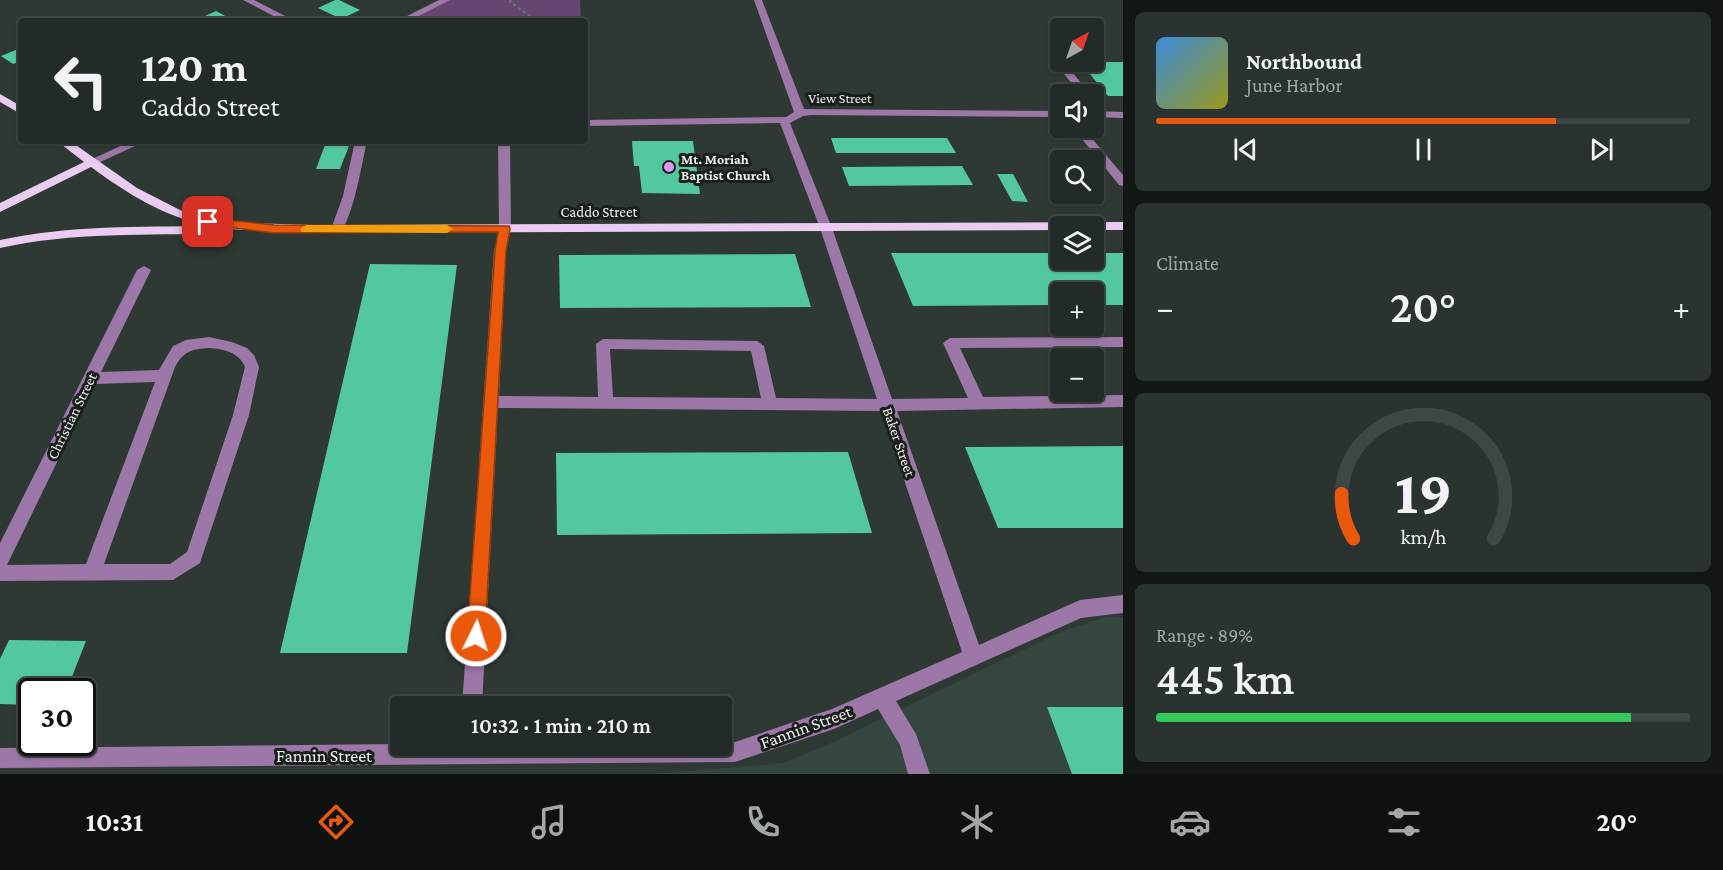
<!DOCTYPE html>
<meta charset="utf-8">
<style>
body{margin:0;font-family:"Crimson Pro",serif;background:#2a332f;color:#f1f3f6;height:100vh;display:flex;flex-direction:column;font-size:22px;white-space:nowrap}
*{box-sizing:border-box;margin:0}
p{font-size:20px;color:#a2a7a7}
.icon{flex:none;width:33px;height:33px;fill:none;stroke:currentColor;stroke-width:2;stroke-linecap:round;stroke-linejoin:round}
.map{position:relative;flex:1;overflow:hidden}
.drawer{display:flex;flex-direction:column;gap:12px;padding:12px;background:#131815;width:600px}
.drawer>*{flex:none}
.top-card{position:absolute;left:18px;top:18px;width:570px;height:126px;border-radius:6px;box-shadow:0 2px 4px #0004,0 0 0 2px #3f4744;background:#222b27;color:#f1f3f6;overflow:hidden}
.needle{width:39px;rotate:40deg}
.fabs{position:absolute;left:1050px;top:18px;display:grid;gap:12px}
.fabs a{display:grid;place-items:center;width:54px;height:54px;border-radius:6px;background:#222b27;box-shadow:0 2px 4px #0004,0 0 0 2px #3f4744;font-size:30px}
.speed{position:absolute;left:18px;top:678px;display:flex;gap:12px;font-size:30px;font-weight:700;text-align:center}
.speed>*{display:grid;place-content:center;width:78px;height:78px;border-radius:50%;background:#222b27;box-shadow:0 2px 4px #0004,0 0 0 2px #3f4744;line-height:1}
.speed .limit{border:3px solid #111;border-radius:9px;background:#fff;color:#111}
.pin{position:absolute;display:grid;place-items:center;width:51px;height:51px;color:#fff;margin:-26px;border-radius:12px;box-shadow:0 3px 9px #0006}
.me{position:absolute;width:66px;margin:-33px;rotate:4deg;stroke-linejoin:round;filter:drop-shadow(0 0 4px #0008)}
.turn{display:flex;align-items:center;gap:21px;height:126px;padding:0 24px;font-size:27px}
.turn .icon{width:78px;height:78px;stroke-width:2.5}
.turn b{display:block;font-size:42px;line-height:51px}
.big{font-size:45px;font-weight:600;line-height:1.1}
.drawer .tile{flex:1;display:flex;flex-direction:column;justify-content:center;gap:9px;min-width:0;padding:0 21px;border-radius:9px;background:#2a332f}
.drawer .dial{align-items:center;gap:0}
.dial svg{height:156px;overflow:visible;fill:none;stroke:#3f4744;stroke-width:7;stroke-linecap:round;text-anchor:middle}
.dial text{fill:#f1f3f6;stroke:none}
.song{display:flex;align-items:center;gap:18px}
.cover{width:72px;height:72px;border-radius:9px;background:linear-gradient(135deg,hsl(210 70% 55%),hsl(60 70% 35%))}
.played{height:6px;border-radius:3px;background:linear-gradient(90deg,#ea580c 75%,#3f4744 75%)}
.keys{display:flex;justify-content:space-around;direction:ltr}
.heat{display:flex;justify-content:space-between;align-items:center;font-size:33px;direction:ltr}
.charge{height:9px;border-radius:4px;background:linear-gradient(90deg,#34c759 89%,#3f4744 0)}
.trip{position:absolute;left:390px;top:696px;width:342px;height:60px;border-radius:6px;background:#222b27;box-shadow:0 2px 4px #0004,0 0 0 2px #3f4744;font-weight:600;line-height:60px;text-align:center}
.tab-bar{display:flex;height:96px;justify-content:space-around;align-items:center;background:#0e1110;color:#a2a7a7}
.tab-bar .icon{width:42px;height:42px}
.tab-bar .selected{color:#ea580c}
.tab-bar b{font-size:27px;color:#f1f3f6}
main{display:flex;flex:1;min-height:0}
.map>svg:first-child{display:block}
</style>
<main>
<div class="map">
<svg width="1123" height="774" viewBox="0 0 1123 774">
<rect width="100%" height="100%" fill="#2e3934"/>
<!-- built -->
<path fill="#34463e" d="M 1106,617 L 1123,617 L 1123,774 L 653,774 L 784,763 L 831,743 L 1058,633 Z"/>
<!-- green -->
<path fill="#664570" d="M 445,0 L 580,0 L 581,21 L 402,21 Z"/>
<!-- building -->
<path fill="#53c79d" d="M 335,0 L 339,0 L 360,10 L 341,19 L 318,8 Z
M 216,11 L 231,19 L 225,21 L 194,21 Z
M 21,48 L 21,61 L 13,64 L 1,56 Z
M 1080,62 L 1123,62 L 1123,96 L 1108,96 Z
M 831,138 L 947,138 L 956,153 L 836,153 Z
M 632,141 L 693,141 L 700,194 L 642,193 L 639,166 L 634,166 Z
M 325,145 L 349,146 L 340,169 L 316,169 Z
M 962,166 L 973,185 L 849,186 L 842,167 Z
M 997,174 L 1013,174 L 1028,202 L 1012,201 Z
M 891,253 L 1060,253 L 1060,260 L 1094,260 L 1094,253 L 1123,253 L 1123,305 L 1094,305 L 1094,292 L 1060,292 L 1060,305 L 913,306 Z
M 795,254 L 811,307 L 560,308 L 559,255 Z
M 370,264 L 457,265 L 407,653 L 280,653 Z
M 1123,446 L 1123,528 L 998,528 L 965,447 Z
M 848,452 L 872,533 L 557,535 L 556,453 Z
M 9,640 L 86,641 L 66,692 L 32,692 L 32,705 L 0,704 L 0,659 Z
M 1047,707 L 1123,707 L 1123,774 L 1072,774 Z"/>
<g fill="none" stroke-linecap="round" stroke-linejoin="round">
<!-- path -->
<path stroke="#6b7571" stroke-width="2" stroke-dasharray="3 3" stroke-linecap="butt" d="M 511,0 L 510,2 L 537,21"/>
<!-- minor -->
<path fill="#9c77a7" fill-rule="evenodd" d="M 243,0 L 254,0 L 295,21 L 283,21 Z
M 439,0 L 450,0 L 409,21 L 397,21 Z
M 754,0 L 762,0 L 804,109 L 1060,111 L 1060,117 L 811,115 L 803,116 L 790,123 L 832,228 L 892,399 L 968,398 L 943,343 L 950,338 L 1123,337 L 1123,347 L 960,348 L 983,397 L 1123,395 L 1123,407 L 897,411 L 979,645 L 1080,600 L 1123,595 L 1123,613 L 1081,618 L 896,701 L 916,734 L 930,774 L 908,774 L 900,745 L 878,709 L 834,729 L 735,762 L 0,768 L 0,748 L 400,744 L 722,746 L 722,742 L 735,742 L 832,709 L 962,652 L 881,411 L 498,408 L 482,706 L 462,706 L 494,251 L 499,229 L 498,141 L 510,141 L 511,229 L 506,251 L 499,396 L 598,397 L 596,344 L 603,339 L 757,341 L 764,346 L 776,398 L 877,399 L 820,228 L 780,123 L 585,126 L 585,120 L 786,117 L 794,112 ZM 610,349 L 751,351 L 761,398 L 613,397 Z
M 1053,56 L 1059,56 L 1060,62 L 1064,62 L 1090,94 L 1080,94 L 1053,60 Z
M 1094,111 L 1123,112 L 1123,118 L 1094,117 Z
M 1073,128 L 1083,128 L 1123,175 L 1123,186 L 1119,185 Z
M 131,141 L 146,141 L 96,164 L 92,165 L 86,162 Z
M 355,141 L 367,141 C 363,157 352,229 337,233 L 331,229 L 343,196 Z
M 144,266 L 151,270 L 101,372 L 159,370 L 173,346 L 186,340 L 209,337 L 232,342 L 247,348 L 254,355 L 259,367 L 249,415 L 200,563 L 173,580 L 0,581 L 0,543 L 137,270 ZM 209,348 C 223,349 239,352 245,367 L 233,415 L 187,552 L 170,564 L 104,564 L 175,367 C 183,352 191,349 209,348 ZM 155,382 L 86,564 L 7,565 L 95,384 Z"/>
<!-- major -->
<path fill="#eaccf3" fill-rule="evenodd" d="M 0,94 L 21,106 L 21,114 L 0,102 Z
M 57,141 L 70,141 L 137,188 L 182,211 L 245,223 L 314,225 L 1123,222 L 1123,230 L 1094,230 L 1094,226 L 1060,226 L 1060,230 L 314,233 L 227,229 L 225,233 L 221,234 C 147,235 73,232 0,248 L 0,240 C 70,225 139,227 210,226 C 164,217 128,194 91,167 L 0,212 L 0,203 L 84,162 Z"/>
</g>
<!-- route -->
<path fill="#ea580c" stroke="#983908" stroke-width="1.5" d="M 208,218 L 274,225 L 509,226 L 510,229 L 506,251 L 485,636 L 482,642 L 476,645 L 470,642 L 467,636 L 495,251 L 498,232 L 274,233 L 204,224 L 202,222 Z"/>
<!-- slow -->
<path fill="#f59e0b" d="M 306,225 L 447,225 L 453,229 L 447,233 L 302,232 L 300,229 Z"/>
<!-- markers -->
<circle fill="#de98f2" stroke="#1a1f1c" stroke-width="2" cx="669" cy="167" r="6"/>
<g text-anchor="middle" dominant-baseline="central" stroke-width="6" stroke-linejoin="round" paint-order="stroke">
<!-- far-street labels -->
<g font-size="14" fill="#eaf1ee" stroke="#1a1f1c">
<text x="840" y="98">View Street</text>
</g>
<!-- far-poi labels -->
<g font-size="14" font-weight="bold" fill="#eaf1ee" stroke="#1a1f1c" text-anchor="start">
<text x="681" y="159">Mt. Moriah<tspan x="681" dy="16">Baptist Church</tspan></text>
</g>
<!-- street labels -->
<g font-size="15" fill="#eaf1ee" stroke="#1a1f1c">
<text x="599" y="212">Caddo Street</text>
<text transform="translate(72 416) rotate(-64)">Christian Street</text>
<text transform="translate(899 442) rotate(71)">Baker Street</text>
</g>
<!-- near-street labels -->
<g font-size="18" fill="#eaf1ee" stroke="#1a1f1c">
<text transform="translate(806 727) rotate(-20)">Fannin Street</text>
<text x="324" y="756">Fannin Street</text>
</g>
</g>
</svg>
<div class="fabs">
<a><svg class="needle" viewBox="-14 -14 28 28"><path d="M0-13l5 13h-10z" fill="#e53935"/><path d="M0 13l5-13h-10z" fill="#a2a7a7"/></svg></a>
<a><svg class="icon" aria-label="sound" viewBox="0 0 24 24"><path d="M4 9h4l5-4v14l-5-4H4zM17 9q2 3 0 6"/></svg></a>
<a><svg class="icon" aria-label="search" viewBox="0 0 24 24"><circle cx="10" cy="10" r="6"/><path d="M15 15l6 6"/></svg></a>
<a><svg class="icon" aria-label="layers" viewBox="0 0 24 24"><path d="M12 4l9 5-9 5-9-5zM3 14l9 5 9-5"/></svg></a>
<a>+</a>
<a>−</a>
</div>
<div class="speed"><div class="limit">30</div></div>
<div class="pin" style="left:208px;top:222px;background:#d93025"><svg class="icon" aria-label="arrive" viewBox="0 0 24 24"><path d="M6 21V4h12l-3 4 3 4H6"/></svg></div>
<svg class="me" style="left:476px;top:636px" viewBox="-20 -20 40 40"><circle r="17" fill="#ea580c" stroke="#fff" stroke-width="3"/><path d="M0-11L8 9 0 5-8 9z" fill="#fff"/></svg>
<div class="trip">10:32 · 1 min · 210 m</div>
<div class="top-card">
<div class="turn"><svg class="icon" aria-label="left" viewBox="0 0 24 24"><path d="M17 20v-9H6M10 6l-5 5 5 5"/></svg><div><b>120 m</b>Caddo Street</div></div>
</div>
</div>
<section class="drawer">
<div class="tile">
<div class="song"><i class="cover"></i><div><b>Northbound</b><p>June Harbor</p></div></div>
<div class="played"></div>
<div class="keys"><svg class="icon" aria-label="previous" viewBox="0 0 24 24"><path d="M18 5L8 12l10 7zM5 5v14"/></svg><svg class="icon" aria-label="pause" viewBox="0 0 24 24"><path d="M8 5v14M16 5v14"/></svg><svg class="icon" aria-label="next" viewBox="0 0 24 24"><path d="M6 5l10 7-10 7zM19 5v14"/></svg></div>
</div>
<div class="tile"><p>Climate</p>
<div class="heat"><a>−</a><b class="big">20°</b><a>+</a></div>
</div>
<div class="tile dial"><svg viewBox="0 0 100 80">
<path d="M14 69A42 42 0 1 1 86 69"/>
<path d="M14 69A42 42 0 0 1 8 46" stroke="#ea580c"/>
<text x="50" y="56" font-size="32" font-weight="700">19</text>
<text x="50" y="72" font-size="11">km/h</text>
</svg></div>
<div class="tile"><p>Range · 89%</p><b class="big">445 km</b><div class="charge"></div></div>
</section>
</main>
<nav class="tab-bar">
<b>10:31</b>
<svg class="icon selected" aria-label="directions" viewBox="0 0 24 24"><path d="M12 3l9 9-9 9-9-9zM9 14v-3h6M13 9l2 2-2 2"/></svg>
<svg class="icon" aria-label="music" viewBox="0 0 24 24"><path d="M9 18V5l10-2v13"/><circle cx="6" cy="18" r="3"/><circle cx="16" cy="16" r="3"/></svg>
<svg class="icon" aria-label="phone" viewBox="0 0 24 24"><path d="M5 4h4l2 5-3 2q2 4 5 5l2-3 5 2v4C11 20 4 13 5 4z"/></svg>
<svg class="icon" aria-label="climate" viewBox="0 0 24 24"><path d="M12 3v18M4 7l16 10M4 17L20 7"/></svg>
<svg class="icon" aria-label="car" viewBox="0 0 24 24"><path d="M5 17H2v-5l4-1 3-4h7l3 4 3 1v5h-3M9 17h6M6 11h13"/><circle cx="7" cy="17" r="2"/><circle cx="17" cy="17" r="2"/></svg>
<svg class="icon" aria-label="filters" viewBox="0 0 24 24"><path d="M4 7h16M4 17h16"/><circle cx="9" cy="7" r="2"/><circle cx="15" cy="17" r="2"/></svg>
<b>20°</b>
</nav>
